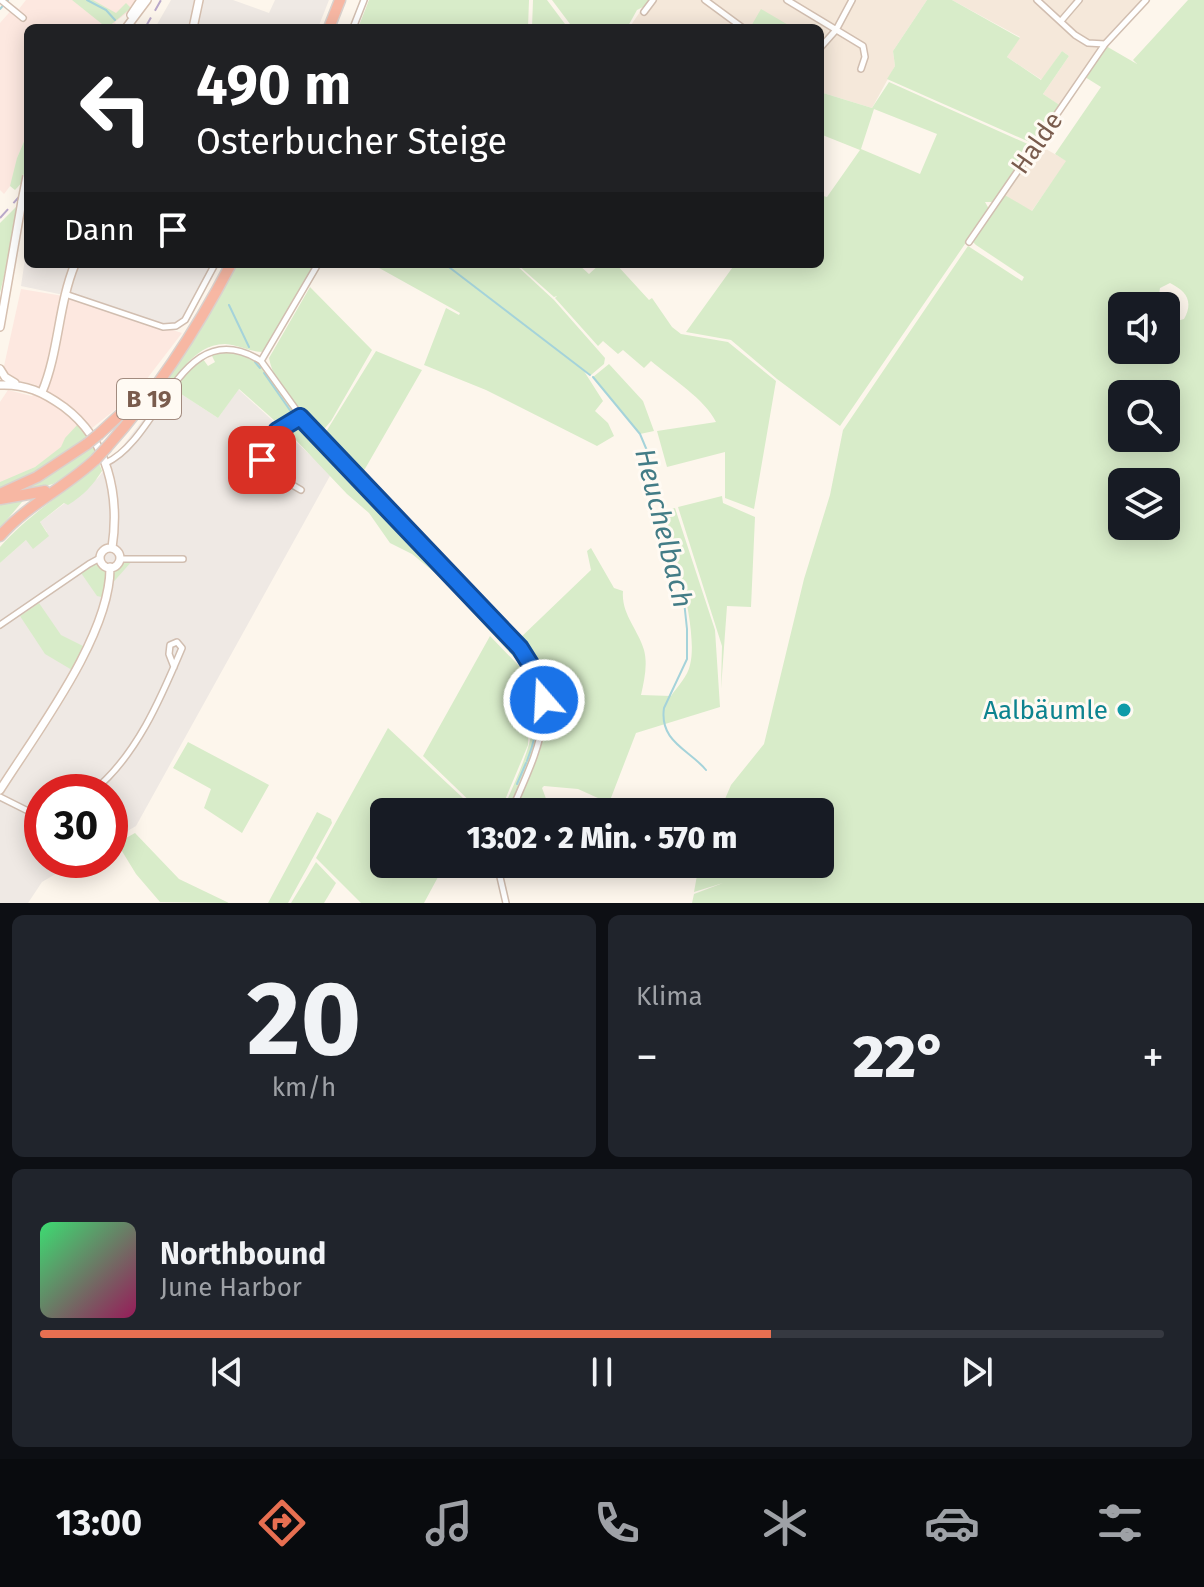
<!DOCTYPE html>
<html lang="de">
<meta charset="utf-8">
<style>
body{margin:0;font-family:"Fira Sans",sans-serif;background:#20242c;color:#f1f3f6;height:100vh;display:flex;flex-direction:column;font-size:30px;white-space:nowrap}
*{box-sizing:border-box;margin:0}
p{font-size:26px;color:#9ea1a6}
.icon{flex:none;width:44px;height:44px;fill:none;stroke:currentColor;stroke-width:2;stroke-linecap:round;stroke-linejoin:round}
.map{position:relative;height:903px;overflow:hidden}
.sheet{display:flex;flex-direction:column;gap:12px;padding:12px;background:#0d0f14;flex:1}
.sheet>*{flex:none}
.top-card{position:absolute;left:24px;top:24px;width:800px;height:244px;border-radius:12px;box-shadow:0 4px 20px #0003;background:#202124;color:#fff;overflow:hidden}
.buttons{position:absolute;left:1108px;top:292px;display:grid;gap:16px}
.buttons a{display:grid;place-items:center;width:72px;height:72px;border-radius:12px;background:#171b24;box-shadow:0 4px 20px #0003;font-size:40px}
.speed{position:absolute;left:24px;top:774px;display:flex;gap:16px;font-size:40px;font-weight:700;text-align:center}
.speed>*{display:grid;place-content:center;width:104px;height:104px;border-radius:50%;background:#171b24;box-shadow:0 4px 20px #0003;line-height:1}
.speed .limit{border:12px solid #d22;background:#fff;color:#111}
.pin{position:absolute;display:grid;place-items:center;width:68px;height:68px;color:#fff;margin:-34px;border-radius:16px;box-shadow:0 4px 12px #0006}
.me{position:absolute;width:88px;margin:-44px;rotate:341deg;stroke-linejoin:round;filter:drop-shadow(0 0 6px #0008)}
.turn{display:flex;align-items:center;gap:28px;height:168px;padding:0 40px;font-size:36px}
.turn .icon{width:104px;height:104px;stroke-width:2.5}
.turn b{display:block;font-size:56px;line-height:68px}
.then{display:flex;align-items:center;height:76px;padding:0 40px;background:#0003;gap:16px;font-size:30px}
.big{font-size:60px;font-weight:800;line-height:1.1}
.sheet .tile{flex:1;display:flex;flex-direction:column;justify-content:center;gap:12px;min-width:0;padding:0 28px;border-radius:12px;background:#20242c}
.sheet .dial{align-items:center;gap:0}
.dial b{font-size:104px;line-height:1}
.song{display:flex;align-items:center;gap:24px}
.cover{width:96px;height:96px;border-radius:12px;background:linear-gradient(135deg,hsl(140 70% 55%),hsl(330 70% 35%))}
.played{height:8px;border-radius:4px;background:linear-gradient(90deg,#e76f51 65%,#363941 65%)}
.keys{display:flex;justify-content:space-around;direction:ltr}
.heat{display:flex;justify-content:space-between;align-items:center;font-size:44px;direction:ltr}
.sheet .tiles{flex:1;display:grid;gap:12px;grid-template-columns:1fr 1fr}
.tile:last-child{grid-column:span 2}
.trip{position:absolute;left:370px;top:798px;width:464px;height:80px;border-radius:12px;background:#171b24;box-shadow:0 4px 20px #0003;font-weight:800;line-height:80px;text-align:center}
.tabs{display:flex;height:128px;justify-content:space-around;align-items:center;background:#090b0e;color:#9ea1a6}
.tabs .icon{width:56px;height:56px}
.tabs .on{color:#e76f51}
.tabs b{font-size:36px;color:#f1f3f6}
.map>svg:first-child{display:block}
</style>
<div class="map">
<svg width="1204" height="903" viewBox="0 0 1204 903">
<rect width="100%" height="100%" fill="#fdf6ec"/>
<!-- residential -->
<path fill="#f5e8da" d="M 648,0 L 927,0 L 893,51 L 895,66 L 872,108 L 820,92 L 820,28 L 629,28 Z
M 952,0 L 1147,0 L 1105,45 L 1062,107 L 1043,94 L 1069,56 L 1062,51 L 1042,80 L 1007,57 L 1020,37 Z
M 1037,144 L 1067,161 L 1031,212 L 1003,194 Z"/>
<!-- commercial -->
<path fill="#fde8e0" d="M 26,0 L 137,0 L 132,9 L 115,22 L 117,28 L 28,28 L 28,132 L 17,158 L 13,182 L 4,194 L 0,190 L 0,23 L 15,6 L 19,9 Z
M 21,289 L 69,297 L 182,333 L 136,393 L 87,432 L 65,438 L 62,447 L 35,467 L 2,482 L 0,482 L 0,402 L 8,390 L 32,396 L 36,385 L 12,379 L 6,373 L 4,366 Z"/>
<!-- industrial -->
<path fill="#efe9e4" d="M 171,0 L 233,0 L 269,13 L 275,0 L 329,0 L 318,28 L 155,28 Z
M 28,239 L 28,264 L 215,264 L 183,319 L 175,325 L 164,325 L 69,292 L 59,294 L 21,286 Z
M 169,386 L 218,418 L 238,389 L 331,474 L 136,826 L 110,841 L 110,792 L 42,792 L 42,860 L 79,860 L 42,882 L 28,903 L 0,903 L 0,563 L 26,540 L 47,532 L 40,522 L 98,478 Z"/>
<!-- green -->
<path fill="#d8ecc9" fill-rule="evenodd" d="M 72,0 L 93,0 L 116,13 L 126,3 L 131,8 L 107,28 Z
M 369,0 L 529,0 L 528,28 L 358,28 Z
M 533,0 L 547,0 L 568,28 L 532,28 Z
M 552,0 L 650,0 L 647,5 L 637,10 L 627,28 L 573,28 Z
M 927,0 L 952,0 L 1020,38 L 1007,57 L 1041,80 L 1062,51 L 1069,56 L 1043,94 L 1061,106 L 1034,144 L 887,79 L 895,66 L 893,51 Z
M 1188,0 L 1204,0 L 1204,903 L 692,903 L 694,894 L 723,883 L 694,892 L 699,864 L 820,864 L 820,812 L 729,812 L 732,804 L 725,799 L 731,785 L 764,744 L 804,579 L 830,495 L 843,430 L 968,246 L 1022,281 L 1024,277 L 976,245 L 973,242 L 973,237 L 1003,194 L 1032,211 L 1066,161 L 1055,154 L 1101,87 L 1085,77 L 1106,46 L 1137,64 L 1133,60 ZM 1170,283 C 1186,291 1194,301 1184,319 L 1166,324 L 1166,350 L 1122,350 L 1122,306 L 1157,306 L 1160,288 ZM 1122,394 L 1166,394 L 1166,438 L 1122,438 ZM 1122,482 L 1166,482 L 1166,526 L 1122,526 Z
M 761,9 L 790,26 L 789,28 L 750,28 Z
M 889,82 L 1030,145 L 994,202 L 985,202 L 989,209 L 840,426 L 777,379 L 731,340 L 686,332 L 735,264 L 820,264 L 820,195 L 827,197 L 860,150 L 820,134 L 820,92 L 872,108 ZM 874,109 L 937,134 L 920,174 L 861,149 Z
M 28,132 L 28,176 L 15,190 L 10,186 L 17,158 Z
M 17,206 L 11,247 L 0,293 L 0,223 Z
M 237,264 L 314,264 L 263,352 C 250,352 239,345 225,344 C 191,344 174,384 153,405 L 150,403 L 198,334 Z
M 372,264 L 515,264 L 554,300 L 605,358 L 604,364 L 591,375 L 582,368 L 603,401 L 595,411 L 608,423 L 614,436 L 597,446 L 486,390 L 424,365 L 446,308 L 459,315 L 460,313 Z
M 517,264 L 578,264 L 589,274 L 600,264 L 616,264 L 649,300 L 652,298 L 672,327 L 681,334 L 728,342 L 776,381 L 754,509 L 725,498 L 725,452 L 667,467 L 657,431 L 716,422 C 705,399 671,378 651,361 L 644,368 L 623,350 L 618,354 L 603,341 L 598,346 L 555,298 L 557,296 L 554,297 Z
M 310,287 L 372,350 L 331,421 L 320,434 C 301,413 274,386 269,358 Z
M 376,351 L 422,370 L 362,474 L 324,435 Z
M 234,352 L 258,362 L 306,428 L 529,665 C 553,725 531,757 508,812 L 502,812 C 520,769 550,716 524,671 L 530,692 L 528,745 L 500,812 L 481,812 L 423,756 L 490,636 L 522,669 L 521,665 L 440,577 L 412,554 L 390,543 L 369,513 L 347,494 L 276,419 L 275,421 L 239,389 L 218,418 L 175,390 L 187,373 L 203,359 L 208,366 L 215,362 L 211,354 Z
M 609,364 L 643,401 L 654,431 L 640,434 L 593,377 Z
M 79,423 L 87,432 L 95,452 L 74,471 L 53,484 L 33,489 L 0,528 L 0,482 L 35,467 L 61,447 L 65,438 Z
M 99,463 L 102,471 C 93,485 83,496 68,505 L 64,503 L 40,522 L 49,536 L 33,549 L 26,540 L 0,563 L 0,547 C 30,513 66,492 99,463 Z
M 722,496 L 723,503 L 755,517 L 751,607 L 727,606 L 721,689 L 722,646 L 678,507 Z
M 675,508 L 715,630 L 720,707 L 636,733 L 609,803 L 578,789 L 544,786 L 542,788 L 548,804 L 547,812 L 513,812 L 551,711 L 554,712 L 562,681 L 560,680 L 552,690 L 540,659 L 535,663 L 517,641 L 591,570 L 587,551 L 591,548 L 614,588 L 623,591 C 621,614 638,629 644,650 C 648,665 644,681 641,695 L 671,696 C 677,687 688,676 690,665 C 699,629 673,548 664,511 Z
M 100,558 L 103,565 L 110,567 L 116,565 L 120,559 L 133,560 L 109,587 L 106,598 L 97,596 L 79,570 Z
M 39,603 L 61,635 L 85,647 L 72,670 L 45,654 L 20,616 Z
M 388,728 L 478,812 L 384,812 L 384,864 L 445,864 L 424,903 L 361,903 L 316,858 Z
M 188,742 L 269,785 L 242,833 L 204,808 L 211,789 L 173,768 Z
M 317,812 L 331,819 L 332,823 L 288,903 L 268,903 Z
M 135,833 L 179,879 L 229,903 L 160,902 L 136,874 L 117,843 Z
M 316,862 L 336,883 L 324,903 L 291,903 Z"/>
<g fill="none" stroke-linecap="round" stroke-linejoin="round">
<!-- stream -->
<path stroke="#a5d3da" stroke-width="2" d="M 87,0 L 106,10 L 115,20
M 0,9 L 8,0
M 445,264 L 590,375
M 229,305 L 249,347
M 255,362 L 260,368
M 264,373 L 294,416
M 593,377 L 640,434 L 648,453 L 683,592 L 687,629 L 687,659 L 664,708 C 659,742 690,750 706,770
M 300,425 L 337,465
M 342,470 L 414,545
M 423,552 L 459,592
M 464,596 C 518,650 559,679 527,761
M 517,784 L 526,763"/>
<!-- street casing -->
<g stroke="#d1beb0" stroke-width="8">
<path id="street" d="M 1,0 L 23,18
M 705,0 L 743,28
M 787,0 L 863,46 L 865,57 L 861,69
M 1037,0 L 1075,35 L 1088,43 L 1105,44
M 644,12 L 653,0
M 1061,21 L 1079,0
M 353,28 L 364,0
M 820,48 L 836,30 L 852,0
M 969,242 L 1105,44 L 1146,0
M 65,294 L 163,327 L 176,326 L 185,320 L 215,264
M 261,361 L 318,264
M 300,417 L 277,431 L 261,463 L 265,469 L 301,490
M 106,463 C 162,437 181,311 261,361 L 310,429 L 520,648 C 564,707 536,752 511,812
M 120,559 L 183,559
M 0,625 L 89,564 L 100,558
M 92,792 C 136,757 161,698 182,648 L 177,642 L 170,645 L 169,654 L 174,667
M 0,797 L 26,810 L 42,811
M 497,864 L 506,903"/>
</g>
<!-- secondary casing -->
<g stroke="#d6c0b0" stroke-width="10">
<path id="secondary" d="M 131,15 L 141,0
M 126,28 L 147,0
M 193,28 L 199,0
M 0,327 L 22,201
M 0,369 L 5,377 L 15,383
M 0,385 C 26,384 43,392 64,407 C 108,440 120,495 112,548
M 42,392 C 59,352 58,305 75,264
M100 558a10 10 0 1 1 20 0a10 10 0 1 1-20 0Z
M 0,790 C 36,733 111,635 110,567"/>
</g>
<!-- highway casing -->
<g stroke="#dad1cd" stroke-width="13">
<path id="highway" d="M 329,28 L 340,0
M 99,434 L 150,387
M 107,447 C 157,391 196,331 231,264
M 0,494 L 37,477 L 87,444
M 0,499 L 45,491
M 0,536 C 28,504 65,488 96,459"/>
</g>
<!-- street -->
<use href="#street" stroke="#fff" stroke-width="5"/>
<!-- secondary -->
<use href="#secondary" stroke="#fff" stroke-width="7"/>
<!-- highway -->
<use href="#highway" stroke="#f7b7a3" stroke-width="10"/>
<!-- rail -->
<path stroke="#b9a8c9" stroke-width="2" stroke-dasharray="12 8" stroke-linecap="butt" d="M 145,28 L 161,0
M 0,218 L 28,187"/>
<!-- secondary-bridge casing -->
<g stroke="#d6c0b0" stroke-width="10" stroke-linecap="butt">
<path id="secondary-bridge" d="M 22,201 L 27,176"/>
</g>
<!-- highway-bridge casing -->
<g stroke="#dad1cd" stroke-width="13" stroke-linecap="butt">
<path id="highway-bridge" d="M 87,444 L 99,434
M 96,459 L 107,447"/>
</g>
<!-- secondary-bridge -->
<use href="#secondary-bridge" stroke="#fff" stroke-width="7"/>
<!-- highway-bridge -->
<use href="#highway-bridge" stroke="#f7b7a3" stroke-width="10"/>
</g>
<g fill="none" stroke-linecap="round" stroke-linejoin="round">
<!-- route casing -->
<g stroke="#114b97" stroke-width="20">
<path id="route" d="M 262,460 L 277,431 L 300,417 L 520,648 L 537,675 L 544,700"/>
</g>
<!-- route -->
<use href="#route" stroke="#1a73e8" stroke-width="14"/>
</g>
<!-- markers -->
<circle fill="#0f9aa8" stroke="#fffaf3" stroke-width="3" cx="1124" cy="710" r="8"/>
<g text-anchor="middle" dominant-baseline="central" stroke-width="6" stroke-linejoin="round" paint-order="stroke">
<!-- shield labels -->
<rect fill="#fffaf3" stroke="#a28b7f" stroke-width="2" x="117" y="379" width="64" height="40" rx="6"/>
<g font-size="24" font-weight="bold" fill="#7a5c4d">
<text x="149" y="399">B 19</text>
</g>
<!-- street labels -->
<g font-size="26" fill="#7a5c4d" stroke="#fffaf3">
<text transform="translate(1037 143) rotate(-55)">Halde</text>
</g>
<!-- culture labels -->
<g font-size="26" fill="#0d838f" stroke="#fffaf3" text-anchor="end">
<text x="1108" y="710">Aalbäumle</text>
</g>
<!-- water labels -->
<g font-size="28" font-style="italic" fill="#437c86" stroke="#fffaf3">
<text transform="translate(664 528) rotate(76)">Heuchelbach</text>
</g>
</g>
</svg>
<div class="buttons">
<a><svg class="icon" aria-label="sound" viewBox="0 0 24 24"><path d="M4 9h4l5-4v14l-5-4H4zM17 9q2 3 0 6"/></svg></a>
<a><svg class="icon" aria-label="search" viewBox="0 0 24 24"><circle cx="10" cy="10" r="6"/><path d="M15 15l6 6"/></svg></a>
<a><svg class="icon" aria-label="layers" viewBox="0 0 24 24"><path d="M12 4l9 5-9 5-9-5zM3 14l9 5 9-5"/></svg></a>
</div>
<div class="speed"><div class="limit">30</div></div>
<div class="pin" style="left:262px;top:460px;background:#d93025"><svg class="icon" aria-label="arrive" viewBox="0 0 24 24"><path d="M6 21V4h12l-3 4 3 4H6"/></svg></div>
<svg class="me" style="left:544px;top:700px" viewBox="-20 -20 40 40"><circle r="17" fill="#1a73e8" stroke="#fff" stroke-width="3"/><path d="M0-11L8 9 0 5-8 9z" fill="#fff"/></svg>
<div class="trip">13:02 · 2 Min. · 570 m</div>
<div class="top-card">
<div class="turn"><svg class="icon" aria-label="left" viewBox="0 0 24 24"><path d="M17 20v-9H6M10 6l-5 5 5 5"/></svg><div><b>490 m</b>Osterbucher Steige</div></div>
<div class="then">Dann<svg class="icon" aria-label="arrive" viewBox="0 0 24 24"><path d="M6 21V4h12l-3 4 3 4H6"/></svg></div>
</div>
</div>
<section class="sheet">
<div class="tiles">
<div class="tile dial"><b>20</b><p>km/h</p></div>
<div class="tile"><p>Klima</p>
<div class="heat"><a>−</a><b class="big">22°</b><a>+</a></div>
</div>
<div class="tile">
<div class="song"><i class="cover"></i><div><b>Northbound</b><p>June Harbor</p></div></div>
<div class="played"></div>
<div class="keys"><svg class="icon" aria-label="previous" viewBox="0 0 24 24"><path d="M18 5L8 12l10 7zM5 5v14"/></svg><svg class="icon" aria-label="pause" viewBox="0 0 24 24"><path d="M8 5v14M16 5v14"/></svg><svg class="icon" aria-label="next" viewBox="0 0 24 24"><path d="M6 5l10 7-10 7zM19 5v14"/></svg></div>
</div>
</div>
</section>
<nav class="tabs">
<b>13:00</b>
<svg class="icon on" aria-label="directions" viewBox="0 0 24 24"><path d="M12 3l9 9-9 9-9-9zM9 14v-3h6M13 9l2 2-2 2"/></svg>
<svg class="icon" aria-label="music" viewBox="0 0 24 24"><path d="M9 18V5l10-2v13"/><circle cx="6" cy="18" r="3"/><circle cx="16" cy="16" r="3"/></svg>
<svg class="icon" aria-label="phone" viewBox="0 0 24 24"><path d="M5 4h4l2 5-3 2q2 4 5 5l2-3 5 2v4C11 20 4 13 5 4z"/></svg>
<svg class="icon" aria-label="climate" viewBox="0 0 24 24"><path d="M12 3v18M4 7l16 10M4 17L20 7"/></svg>
<svg class="icon" aria-label="car" viewBox="0 0 24 24"><path d="M5 17H2v-5l4-1 3-4h7l3 4 3 1v5h-3M9 17h6M6 11h13"/><circle cx="7" cy="17" r="2"/><circle cx="17" cy="17" r="2"/></svg>
<svg class="icon" aria-label="filters" viewBox="0 0 24 24"><path d="M4 7h16M4 17h16"/><circle cx="9" cy="7" r="2"/><circle cx="15" cy="17" r="2"/></svg>
</nav>
